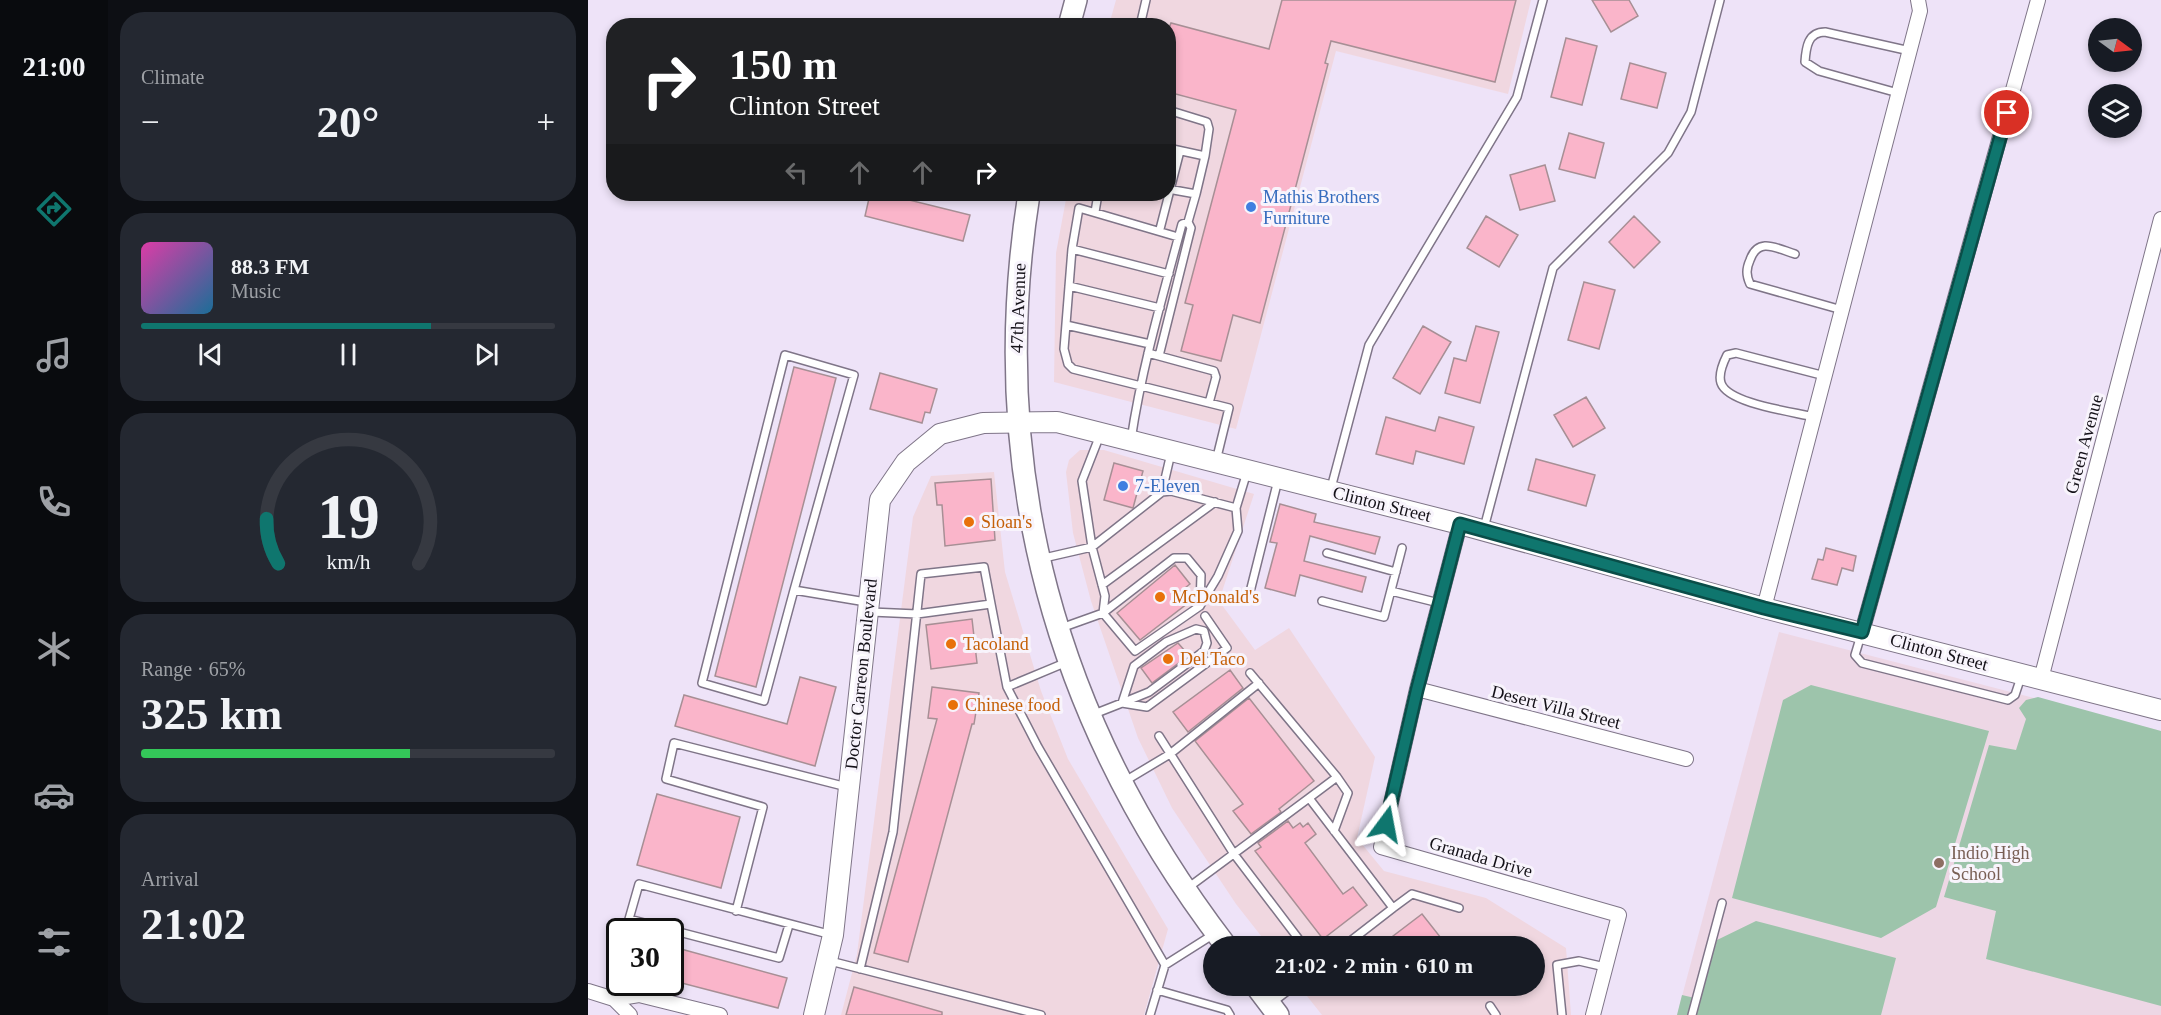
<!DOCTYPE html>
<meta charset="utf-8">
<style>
body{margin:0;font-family:Georgia,serif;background:#242831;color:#f1f3f6;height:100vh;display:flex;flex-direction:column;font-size:22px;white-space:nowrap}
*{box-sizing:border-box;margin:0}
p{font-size:20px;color:#9ea1a6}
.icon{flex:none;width:33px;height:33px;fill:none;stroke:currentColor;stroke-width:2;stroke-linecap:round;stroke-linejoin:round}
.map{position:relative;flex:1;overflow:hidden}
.details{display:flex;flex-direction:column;gap:12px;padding:12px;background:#0d0f14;width:480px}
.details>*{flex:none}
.top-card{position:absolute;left:18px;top:18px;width:570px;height:183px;border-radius:24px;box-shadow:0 3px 9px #0003;background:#202124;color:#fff;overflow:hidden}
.needle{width:39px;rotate:105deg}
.tools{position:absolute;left:1500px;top:18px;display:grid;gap:12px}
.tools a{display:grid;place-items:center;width:54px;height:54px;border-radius:50%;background:#171b24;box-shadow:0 3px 9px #0003;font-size:30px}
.speed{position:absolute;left:18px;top:918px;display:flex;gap:12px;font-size:30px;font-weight:700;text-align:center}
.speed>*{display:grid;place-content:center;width:78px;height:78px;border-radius:50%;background:#171b24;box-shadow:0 3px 9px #0003;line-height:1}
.speed .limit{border:3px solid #111;border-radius:9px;background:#fff;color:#111}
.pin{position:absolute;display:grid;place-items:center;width:51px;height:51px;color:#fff;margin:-26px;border:3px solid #fff;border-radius:50%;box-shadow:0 2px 6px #0007}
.me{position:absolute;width:66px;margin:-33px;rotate:13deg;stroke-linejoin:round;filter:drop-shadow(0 0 4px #0008)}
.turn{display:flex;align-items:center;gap:21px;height:126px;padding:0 24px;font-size:27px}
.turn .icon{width:78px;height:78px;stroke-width:2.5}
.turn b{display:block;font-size:42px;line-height:51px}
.lanes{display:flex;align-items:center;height:57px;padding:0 24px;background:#0003;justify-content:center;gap:30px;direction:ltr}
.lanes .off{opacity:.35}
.big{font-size:45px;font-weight:700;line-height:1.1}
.details .widget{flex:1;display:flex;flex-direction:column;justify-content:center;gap:9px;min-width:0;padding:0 21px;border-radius:24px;background:#242831}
.details .dial{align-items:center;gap:0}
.dial svg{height:156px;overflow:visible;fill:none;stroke:#363941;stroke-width:7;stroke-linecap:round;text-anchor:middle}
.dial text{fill:#f1f3f6;stroke:none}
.song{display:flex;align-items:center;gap:18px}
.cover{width:72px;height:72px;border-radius:9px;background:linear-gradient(135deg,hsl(320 70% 55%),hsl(200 70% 35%))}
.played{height:6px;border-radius:3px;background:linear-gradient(90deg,#0f766e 70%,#363941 70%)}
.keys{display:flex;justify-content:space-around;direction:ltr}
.heat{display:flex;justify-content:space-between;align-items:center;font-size:33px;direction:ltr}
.charge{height:9px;border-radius:4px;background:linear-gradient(90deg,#34c759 65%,#363941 0)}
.trip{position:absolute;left:615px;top:936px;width:342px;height:60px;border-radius:30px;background:#171b24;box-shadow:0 3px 9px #0003;font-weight:700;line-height:60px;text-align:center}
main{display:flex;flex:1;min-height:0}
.menu{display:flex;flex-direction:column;width:108px;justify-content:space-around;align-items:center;background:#090b0e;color:#9ea1a6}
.menu .icon{width:42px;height:42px}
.menu .on{color:#0f766e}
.menu b{font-size:27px;color:#f1f3f6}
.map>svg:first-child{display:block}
</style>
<main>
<nav class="menu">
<b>21:00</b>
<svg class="icon on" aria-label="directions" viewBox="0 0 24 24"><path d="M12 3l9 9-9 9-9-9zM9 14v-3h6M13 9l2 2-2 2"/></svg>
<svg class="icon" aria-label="music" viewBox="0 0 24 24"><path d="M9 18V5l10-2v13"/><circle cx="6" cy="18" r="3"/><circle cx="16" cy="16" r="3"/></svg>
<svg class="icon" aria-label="phone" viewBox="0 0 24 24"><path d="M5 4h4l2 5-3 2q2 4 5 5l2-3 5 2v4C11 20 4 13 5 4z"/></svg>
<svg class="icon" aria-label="climate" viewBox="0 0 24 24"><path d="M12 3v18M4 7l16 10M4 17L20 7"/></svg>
<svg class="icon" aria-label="car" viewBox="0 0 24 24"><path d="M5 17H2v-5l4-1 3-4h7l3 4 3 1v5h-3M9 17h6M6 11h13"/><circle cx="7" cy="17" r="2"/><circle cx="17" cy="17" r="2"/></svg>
<svg class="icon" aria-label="filters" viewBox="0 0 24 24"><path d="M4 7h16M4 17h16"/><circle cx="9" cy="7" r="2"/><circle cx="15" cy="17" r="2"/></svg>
</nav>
<section class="details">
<div class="widget"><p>Climate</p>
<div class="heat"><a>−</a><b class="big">20°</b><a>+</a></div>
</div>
<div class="widget">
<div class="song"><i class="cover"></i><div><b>88.3 FM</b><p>Music</p></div></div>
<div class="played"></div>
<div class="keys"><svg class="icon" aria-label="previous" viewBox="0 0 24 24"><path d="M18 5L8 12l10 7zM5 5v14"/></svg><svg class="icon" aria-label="pause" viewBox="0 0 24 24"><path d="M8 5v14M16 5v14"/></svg><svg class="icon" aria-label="next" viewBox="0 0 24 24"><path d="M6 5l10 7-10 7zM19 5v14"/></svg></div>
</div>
<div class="widget dial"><svg viewBox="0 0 100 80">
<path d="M14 69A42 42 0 1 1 86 69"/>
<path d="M14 69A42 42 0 0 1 8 46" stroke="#0f766e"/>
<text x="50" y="56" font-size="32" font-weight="700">19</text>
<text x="50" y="72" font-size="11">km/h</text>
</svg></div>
<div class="widget"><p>Range · 65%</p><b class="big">325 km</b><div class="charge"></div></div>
<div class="widget"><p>Arrival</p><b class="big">21:02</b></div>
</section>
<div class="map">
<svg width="1573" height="1015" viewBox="0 0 1573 1015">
<rect width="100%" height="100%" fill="#eee3f8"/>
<!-- commercial -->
<path fill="#f0d7e0" d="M 528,0 L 943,0 L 920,94 L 748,51 L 648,429 L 466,382 L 468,253 L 479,194 L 580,194 L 580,26 L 521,25 Z
M 492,450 L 516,450 L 666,494 L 631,601 L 667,650 L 701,628 L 787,757 L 769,838 L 796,871 L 898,898 L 978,948 L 983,1015 L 734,1015 L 711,986 L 946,986 L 946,946 L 681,946 L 648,904 L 584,808 L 550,738 L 503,601 L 485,533 L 478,472 L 481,460 Z
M 406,472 L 417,572 L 453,691 L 480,759 L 580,929 L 556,1015 L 253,1015 L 269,954 L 325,517 L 343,476 Z"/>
<!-- education -->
<path fill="#edd7e5" d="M 1191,632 L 1573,731 L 1573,1015 L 1089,1015 Z"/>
<!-- green -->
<path fill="#9dc4ab" d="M 1223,685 L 1401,731 L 1348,907 L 1293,938 L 1144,898 L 1195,700 Z
M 1450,697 L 1573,731 L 1573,1006 L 1398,959 L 1408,911 L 1356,897 L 1401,745 L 1428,750 L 1438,719 L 1431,708 L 1438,700 Z
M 1168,921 L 1308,958 L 1293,1015 L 1089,1015 L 1094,995 L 1111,999 L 1129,940 Z"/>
<!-- building -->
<path fill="#fab5ca" stroke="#a78f95" stroke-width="1.5" d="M 694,0 L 928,0 L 907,82 L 743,41 L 737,63 L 740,64 L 672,323 L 645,315 L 633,361 L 593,351 L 605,305 L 597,303 L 648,110 L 580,92 L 580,31 L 583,23 L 681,49 Z
M 1004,0 L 1041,0 L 1050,16 L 1023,32 Z
M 978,38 L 1009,46 L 994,105 L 963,97 Z
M 1042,63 L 1078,73 L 1069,108 L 1033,99 Z
M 981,133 L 1016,143 L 1007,178 L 971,169 Z
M 957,165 L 967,201 L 932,210 L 922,175 Z
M 282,194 L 297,194 L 382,215 L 375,241 L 277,216 Z
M 898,216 L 930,235 L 911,267 L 879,248 Z
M 1046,216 L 1072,242 L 1046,268 L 1021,242 Z
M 996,282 L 1027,290 L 1011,349 L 980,340 Z
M 835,326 L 863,342 L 832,394 L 805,378 Z
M 888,326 L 911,332 L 892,403 L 857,393 L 866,358 L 878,361 Z
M 206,367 L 248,378 L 168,687 L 127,676 Z
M 292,373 L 349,389 L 342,413 L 337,412 L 334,423 L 282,409 Z
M 998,397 L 1017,428 L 985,447 L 966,415 Z
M 798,417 L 847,431 L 851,417 L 886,427 L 876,464 L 828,451 L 825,464 L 788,454 Z
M 948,459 L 1007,475 L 998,506 L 940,490 Z
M 526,463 L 555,471 L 545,508 L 516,500 Z
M 403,479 L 407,540 L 357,546 L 354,505 L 349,505 L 347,483 Z
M 692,504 L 728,514 L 726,522 L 792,537 L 787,554 L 722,536 L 716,561 L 778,577 L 774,592 L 712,575 L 707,596 L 677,588 L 689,543 L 682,542 Z
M 1238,548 L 1268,556 L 1265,571 L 1254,568 L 1249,585 L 1224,579 L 1230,559 L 1235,560 Z
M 587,565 L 602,584 L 592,592 L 600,603 L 552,640 L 529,613 Z
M 384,619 L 389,663 L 343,669 L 338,625 Z
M 590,643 L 597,651 L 593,655 L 596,659 L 564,683 L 553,668 Z
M 642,670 L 655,688 L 600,732 L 585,712 Z
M 212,677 L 248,687 L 227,766 L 87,726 L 96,695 L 199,724 Z
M 344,687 L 391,693 L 386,724 L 384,724 L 320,962 L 286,953 L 349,719 L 340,718 Z
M 661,698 L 726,781 L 691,809 L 693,812 L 663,834 L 645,811 L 655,804 L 607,741 Z
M 69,794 L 152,817 L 133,888 L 49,865 Z
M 700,821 L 705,828 L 712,823 L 715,827 L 720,823 L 728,834 L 717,843 L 755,894 L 765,887 L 779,905 L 735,939 L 667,851 L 673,847 L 670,843 Z
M 834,914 L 853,938 L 842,946 L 792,946 Z
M 82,946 L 199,978 L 190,1008 L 82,980 Z
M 266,987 L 354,1012 L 354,1015 L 258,1015 Z"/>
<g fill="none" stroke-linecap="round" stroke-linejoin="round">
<!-- lane casing -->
<g stroke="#7f7588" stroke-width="10">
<path id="lane" d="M 552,26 L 558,0
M 1310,93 L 1231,71 L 1217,62 C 1218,47 1220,32 1237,32 L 1322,51
M 580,110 L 619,122 L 621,129 L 617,156
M 580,148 L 617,156 L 608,194 L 580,189
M 507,212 L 510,194
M 600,222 L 608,194
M 572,229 L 592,151
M 590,237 L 491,208 L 484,249 L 476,349 L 480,364 L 485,369 L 641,408 L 628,461
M 484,249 L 581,274
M 1207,254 C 1188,248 1170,237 1162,260 C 1158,269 1158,275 1162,284 L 1254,310
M 481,286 L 572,308
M 478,325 L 562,344
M 560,353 L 626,371 L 628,377 L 621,403
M 1226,417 C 1207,412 1140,404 1133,383 C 1130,374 1135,363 1139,355 L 1148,353 L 1237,376
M 543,440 C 554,366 575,295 594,224 L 600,222 L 603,228 L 571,356
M 743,488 L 781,345 L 929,97 L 955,0
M 574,492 L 583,453
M 896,528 L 965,268 L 1080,153 L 1103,112 L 1132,0
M 739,553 L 808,572
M 456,558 L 504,547 L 494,481 L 512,435
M 514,585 L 627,502
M 663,588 L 690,480
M 206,590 L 266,375 L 197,355 L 114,683 L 176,701 L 206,590 L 278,602
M 803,591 L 851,603
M 734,601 L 796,617 L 814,548
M 612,606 L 613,575 L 599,558 L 586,558 L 515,613 L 547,651 L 612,606 L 630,576 L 650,531 L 648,508 L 659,472
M 283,612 L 329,614 L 403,604 L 419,687 L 450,747 L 577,965
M 473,628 L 515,613 L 517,596 L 504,547 L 574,492 L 583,491 L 648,508
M 608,629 L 616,631 L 619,643 L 616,651 L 561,692 L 534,703 L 546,666 L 578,642 Z
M 1273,635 L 1267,655 L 1274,663 L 1420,700 L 1427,695 L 1433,677
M 662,673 L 749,777 L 721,798
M 419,687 L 479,662
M 506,714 L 534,703 L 559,707 L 639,648 L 617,616
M 571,736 L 646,854 L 716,946
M 537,781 L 582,754 L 671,683
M 746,831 L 760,793 L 749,777
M 601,887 L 721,798 L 805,908 L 756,946
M 805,908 L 824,894 L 871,908
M 148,911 L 175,807 L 78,779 L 86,743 L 259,787
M 201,925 L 191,958 L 41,919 L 51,884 L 244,935
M 242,961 L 453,1015
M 272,969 L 305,832 L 333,574 L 396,567 L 403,604
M 569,990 L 639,1010 L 642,1015
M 685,1002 L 706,986
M 902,1006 L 908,1015
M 562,1015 L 577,965 L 626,934
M 974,1015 L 969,965 L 991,961 L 1017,967
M 1104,1015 L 1134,903"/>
</g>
<!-- street casing -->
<g stroke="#7f7588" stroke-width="16">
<path id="street" d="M 872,524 L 829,689 L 793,847 L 1031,915 L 1005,1015
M 1176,608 L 1332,11 L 1330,0
M 1274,632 L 1450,0
M 1453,679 L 1573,219
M 829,689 L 1098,759
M 0,991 L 26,999 L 51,995 L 132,1015
M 26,999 L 42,1015"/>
</g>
<!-- secondary casing -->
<g stroke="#7f7588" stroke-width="22">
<path id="secondary" d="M 226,1015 L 245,935 L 292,500 L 318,462 L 352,434 L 395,423 L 469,422 L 872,524 L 1176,608 L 1573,710"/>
</g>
<!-- primary casing -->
<g stroke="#7f7588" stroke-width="24">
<path id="primary" d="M 481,26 L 488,0
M 441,194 C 397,471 468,724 638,946
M 668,986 L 690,1015"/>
</g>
<!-- lane -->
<use href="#lane" stroke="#fff" stroke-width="7"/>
<!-- street -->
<use href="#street" stroke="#fff" stroke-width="14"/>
<!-- secondary -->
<use href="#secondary" stroke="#fff" stroke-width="20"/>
<!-- primary -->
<use href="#primary" stroke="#fff" stroke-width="21"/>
</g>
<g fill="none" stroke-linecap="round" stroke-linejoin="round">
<!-- route casing -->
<g stroke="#0a4d48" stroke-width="15">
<path id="route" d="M 798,824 L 829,690 L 872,524 L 1176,608 L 1274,632 L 1419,113"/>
</g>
<!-- route -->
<use href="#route" stroke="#0f766e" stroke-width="10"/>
</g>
<!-- markers -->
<g fill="#3f7fe0" stroke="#f8f4fc" stroke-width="2">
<circle cx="663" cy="207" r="6"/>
<circle cx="535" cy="486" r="6"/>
</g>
<g fill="#e8710a" stroke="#f8f4fc" stroke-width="2">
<circle cx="381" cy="522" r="6"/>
<circle cx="572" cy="597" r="6"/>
<circle cx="363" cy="644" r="6"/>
<circle cx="580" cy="659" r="6"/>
<circle cx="365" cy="705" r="6"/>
</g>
<circle fill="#8d6e63" stroke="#f8f4fc" stroke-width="2" cx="1351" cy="863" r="6"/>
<g text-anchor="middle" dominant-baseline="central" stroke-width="6" stroke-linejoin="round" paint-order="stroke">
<!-- shop labels -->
<g font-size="18" fill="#366cbe" stroke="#f8f4fc" text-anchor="start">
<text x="675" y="197">Mathis Brothers<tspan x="675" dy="21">Furniture</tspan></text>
<text x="547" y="486">7-Eleven</text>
</g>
<!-- street labels -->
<g font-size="18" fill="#141118" stroke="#f8f4fc">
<text transform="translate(430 308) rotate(-88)">47th Avenue</text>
<text transform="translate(1496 444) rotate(-75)">Green Avenue</text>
<text transform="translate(794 504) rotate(14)">Clinton Street</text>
<text transform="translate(1351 652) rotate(15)">Clinton Street</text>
<text transform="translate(273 674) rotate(-84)">Doctor Carreon Boulevard</text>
<text transform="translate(968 707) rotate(14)">Desert Villa Street</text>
<text transform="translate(893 857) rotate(16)">Granada Drive</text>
</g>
<!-- food labels -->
<g font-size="18" fill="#c56008" stroke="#f8f4fc" text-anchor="start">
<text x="393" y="522">Sloan's</text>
<text x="584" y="597">McDonald's</text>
<text x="375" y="644">Tacoland</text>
<text x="592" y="659">Del Taco</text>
<text x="377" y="705">Chinese food</text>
</g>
<!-- education labels -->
<g font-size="18" fill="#785e54" stroke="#f8f4fc" text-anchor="start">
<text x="1363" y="853">Indio High<tspan x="1363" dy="21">School</tspan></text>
</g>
</g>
</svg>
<div class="tools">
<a><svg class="needle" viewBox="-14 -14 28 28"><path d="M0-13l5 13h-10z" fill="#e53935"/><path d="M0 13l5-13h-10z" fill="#9ea1a6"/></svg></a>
<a><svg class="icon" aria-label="layers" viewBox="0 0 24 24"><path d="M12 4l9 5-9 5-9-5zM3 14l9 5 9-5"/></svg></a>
</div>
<div class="speed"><div class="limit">30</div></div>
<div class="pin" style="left:1419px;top:113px;background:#d93025"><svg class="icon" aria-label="arrive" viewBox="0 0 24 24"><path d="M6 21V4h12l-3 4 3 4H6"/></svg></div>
<svg class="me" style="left:798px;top:824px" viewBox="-20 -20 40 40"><path d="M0-17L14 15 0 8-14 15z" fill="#0f766e" stroke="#fff" stroke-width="4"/></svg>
<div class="trip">21:02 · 2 min · 610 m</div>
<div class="top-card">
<div class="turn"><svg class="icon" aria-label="right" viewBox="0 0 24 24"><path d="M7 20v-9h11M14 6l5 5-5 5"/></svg><div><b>150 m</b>Clinton Street</div></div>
<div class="lanes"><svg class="icon off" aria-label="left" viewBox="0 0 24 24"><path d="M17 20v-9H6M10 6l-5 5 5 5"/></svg><svg class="icon off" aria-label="ahead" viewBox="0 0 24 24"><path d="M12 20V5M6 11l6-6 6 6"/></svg><svg class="icon off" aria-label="ahead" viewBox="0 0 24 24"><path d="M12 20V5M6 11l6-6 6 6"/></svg><svg class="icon" aria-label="right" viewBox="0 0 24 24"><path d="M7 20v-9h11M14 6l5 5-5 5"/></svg></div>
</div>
</div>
</main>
